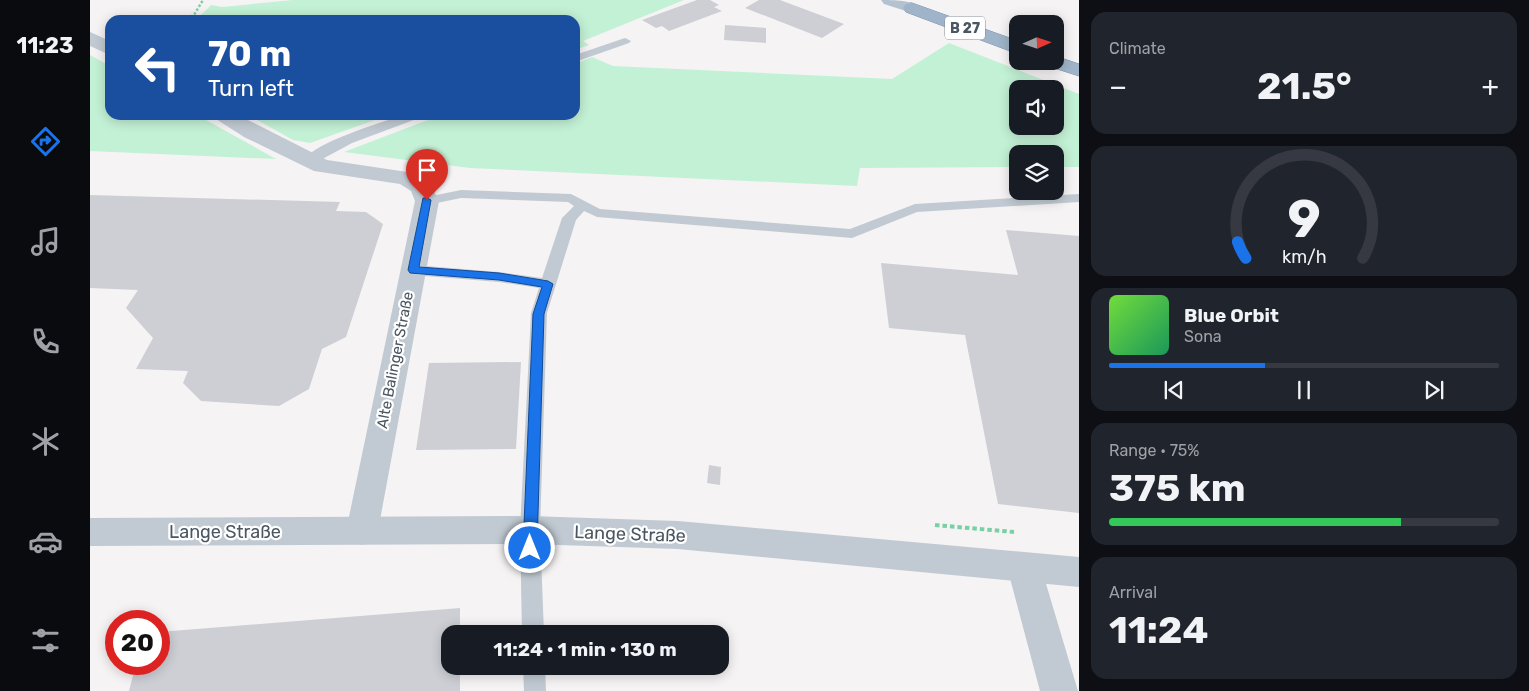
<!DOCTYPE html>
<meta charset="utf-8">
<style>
body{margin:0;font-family:Rubik,sans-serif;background:#20242c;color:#f1f3f6;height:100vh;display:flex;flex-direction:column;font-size:19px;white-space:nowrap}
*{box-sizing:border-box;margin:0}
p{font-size:16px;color:#9ea1a6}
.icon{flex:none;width:28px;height:28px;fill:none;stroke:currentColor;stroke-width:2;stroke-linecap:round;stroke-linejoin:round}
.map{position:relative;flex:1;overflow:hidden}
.side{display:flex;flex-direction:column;gap:12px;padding:12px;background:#0d0f14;width:450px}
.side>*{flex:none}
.hud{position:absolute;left:15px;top:15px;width:475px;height:105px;border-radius:15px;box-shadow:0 2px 12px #0003;background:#1a4fa0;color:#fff;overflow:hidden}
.needle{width:32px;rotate:87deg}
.fabs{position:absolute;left:919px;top:15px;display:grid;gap:10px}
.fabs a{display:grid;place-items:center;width:55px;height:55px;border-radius:10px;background:#171b24;box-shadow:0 2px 12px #0003;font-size:25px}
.speed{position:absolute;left:15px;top:610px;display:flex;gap:10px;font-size:25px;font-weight:700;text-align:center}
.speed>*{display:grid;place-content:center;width:65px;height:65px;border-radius:50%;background:#171b24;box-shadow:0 2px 12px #0003;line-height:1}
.speed .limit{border:8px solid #d22;background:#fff;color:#111}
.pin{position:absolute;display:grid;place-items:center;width:42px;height:42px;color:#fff;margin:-51px -21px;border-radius:50% 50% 50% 0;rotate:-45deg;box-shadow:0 0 5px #0007}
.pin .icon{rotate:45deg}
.me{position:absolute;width:55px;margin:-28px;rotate:0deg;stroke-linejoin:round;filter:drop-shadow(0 0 4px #0008)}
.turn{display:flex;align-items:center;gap:18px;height:105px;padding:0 20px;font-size:22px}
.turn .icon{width:65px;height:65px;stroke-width:2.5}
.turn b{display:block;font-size:35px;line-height:42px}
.big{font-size:38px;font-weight:700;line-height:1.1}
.side .widget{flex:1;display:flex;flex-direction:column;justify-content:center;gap:8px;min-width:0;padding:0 18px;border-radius:15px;background:#20242c}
.side .dial{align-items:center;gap:0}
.dial svg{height:130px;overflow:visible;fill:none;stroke:#363941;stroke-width:7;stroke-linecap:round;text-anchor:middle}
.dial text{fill:#f1f3f6;stroke:none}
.song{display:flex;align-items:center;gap:15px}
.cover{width:60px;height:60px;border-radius:8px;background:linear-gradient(135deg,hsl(100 70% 55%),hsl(150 70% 35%))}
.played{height:5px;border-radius:2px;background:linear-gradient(90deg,#1a73e8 40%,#363941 40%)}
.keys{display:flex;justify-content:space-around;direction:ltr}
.heat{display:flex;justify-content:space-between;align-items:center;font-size:28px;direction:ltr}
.charge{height:8px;border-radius:4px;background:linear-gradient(90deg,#34c759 75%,#363941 0)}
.trip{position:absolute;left:351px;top:625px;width:288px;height:50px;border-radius:15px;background:#171b24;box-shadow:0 2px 12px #0003;font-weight:700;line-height:50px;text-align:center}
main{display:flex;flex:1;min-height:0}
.tabs{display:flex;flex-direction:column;width:90px;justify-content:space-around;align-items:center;background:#090b0e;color:#9ea1a6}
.tabs .icon{width:35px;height:35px}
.tabs .selected{color:#1a73e8}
.tabs b{font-size:22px;color:#f1f3f6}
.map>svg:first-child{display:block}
</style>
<main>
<nav class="tabs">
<b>11:23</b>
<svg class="icon selected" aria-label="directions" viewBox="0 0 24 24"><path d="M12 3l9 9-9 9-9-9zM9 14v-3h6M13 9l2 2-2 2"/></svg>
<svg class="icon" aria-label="music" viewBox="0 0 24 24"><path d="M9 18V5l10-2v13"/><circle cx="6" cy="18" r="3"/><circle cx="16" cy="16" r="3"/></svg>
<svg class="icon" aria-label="phone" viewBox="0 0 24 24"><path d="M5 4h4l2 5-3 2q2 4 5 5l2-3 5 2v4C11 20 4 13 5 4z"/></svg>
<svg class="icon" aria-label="climate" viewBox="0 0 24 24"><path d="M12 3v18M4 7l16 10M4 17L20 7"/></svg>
<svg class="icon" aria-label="car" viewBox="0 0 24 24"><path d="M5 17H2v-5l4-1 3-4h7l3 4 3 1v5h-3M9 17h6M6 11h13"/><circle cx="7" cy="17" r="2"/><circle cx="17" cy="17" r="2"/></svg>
<svg class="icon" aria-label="filters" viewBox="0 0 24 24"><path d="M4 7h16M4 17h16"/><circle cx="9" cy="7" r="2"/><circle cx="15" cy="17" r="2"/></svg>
</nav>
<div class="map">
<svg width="989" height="691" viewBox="0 0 989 691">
<rect width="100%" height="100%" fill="#f5f3f3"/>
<!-- green -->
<path fill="#c3f1d5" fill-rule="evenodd" d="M 203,0 L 594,0 L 493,41 L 499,45 L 485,50 L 485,20 L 100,20 L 112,14 L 121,5 L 132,7 Z
M 859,43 L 989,94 L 989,167 L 965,167 L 965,154 L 928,154 L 927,167 L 770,168 L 767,186 L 380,168 L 254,152 L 351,115 L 485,115 L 485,64 L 502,57 L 523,66 L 802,79 ZM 928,89 L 965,89 L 965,126 L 928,126 Z
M 0,55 L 20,66 L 20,115 L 107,115 L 186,159 L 0,151 Z
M 158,115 L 299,115 L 220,143 L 203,140 Z"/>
<!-- building -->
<path fill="#cdcfd5" d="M 607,0 L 620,0 L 629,5 L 624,7 L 632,11 L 579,31 L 572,26 L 566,28 L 552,20 Z
M 669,0 L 690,0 L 754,24 L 732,38 L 655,8 Z
M 635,25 L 676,28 L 676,43 L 634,40 Z
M 0,195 L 250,202 L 246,211 L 276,212 L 293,224 L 256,337 L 232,349 L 219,389 L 189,406 L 111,401 L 93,383 L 98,371 L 46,369 L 63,338 L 36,308 L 48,290 L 0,288 Z
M 916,230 L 989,236 L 989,513 L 908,504 L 875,335 L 799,328 L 791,263 L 928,275 Z
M 431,362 L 426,449 L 326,450 L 339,363 Z
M 619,465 L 631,467 L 630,485 L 617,483 Z
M 370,608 L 370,634 L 360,634 L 360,666 L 370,666 L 370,691 L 39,691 L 46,664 L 69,664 L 69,632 Z"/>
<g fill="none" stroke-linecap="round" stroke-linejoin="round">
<!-- trunk casing -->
<g stroke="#7690ad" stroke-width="1">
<path id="trunk" d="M 822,3 L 928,41 L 928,54 L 816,12 L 813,8 L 816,4 Z
M 965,56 L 989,64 L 989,76 L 955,65 L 952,61 L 965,61 Z"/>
</g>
<!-- path-far1 -->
<path stroke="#7ad0a6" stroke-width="2.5" stroke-dasharray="2.5 2" stroke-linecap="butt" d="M 92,20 L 104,15 L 113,0"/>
<!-- path -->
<path stroke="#7ad0a6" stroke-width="4" stroke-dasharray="4.5 3" stroke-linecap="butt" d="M 845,525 L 924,532"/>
<!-- service -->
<path fill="#c1cad2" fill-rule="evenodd" d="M 535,38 L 541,41 L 539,43 L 485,62 L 485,55 Z
M 313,115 L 331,115 L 329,118 L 262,143 L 225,163 L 220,164 L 213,160 C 228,141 290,123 313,115 Z
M 371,190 L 481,194 L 510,209 L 760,229 L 825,204 L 989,194 L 989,202 L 827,212 L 762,238 L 507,217 L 494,211 L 486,220 L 457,313 L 450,530 L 454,634 L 432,634 L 430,530 L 441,313 L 449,288 L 409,282 L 323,275 L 318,273 L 316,270 L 318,267 L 323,265 L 409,272 L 452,278 L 472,218 L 484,206 L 478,202 L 371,198 L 337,205 L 330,201 L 332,198 Z
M 433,666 L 455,666 L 456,691 L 434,691 Z"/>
<!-- minor -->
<path fill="#c1cad2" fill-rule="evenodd" d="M 0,32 L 20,41 L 20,55 L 0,46 Z
M 123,115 L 148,115 L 237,160 L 324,173 L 339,182 L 349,201 L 288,531 L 284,541 L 272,545 L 260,541 L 256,531 L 325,201 L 321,191 L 310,184 L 224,171 L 154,137 L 126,119 Z
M 934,552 L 946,557 L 951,567 L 988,691 L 950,691 L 917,567 L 922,557 Z"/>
<!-- tertiary -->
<path fill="#c1cad2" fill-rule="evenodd" d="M 440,516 L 588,521 L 989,557 L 989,587 L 588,549 L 440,544 L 0,546 L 0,518 Z"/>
<!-- primary -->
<path fill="#b3c2d1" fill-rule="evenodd" d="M 791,0 C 803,0 823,0 831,8 L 828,12 L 822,13 L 794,4 Z"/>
<!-- trunk -->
<use href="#trunk" fill="#9fb4c9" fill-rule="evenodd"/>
</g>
<!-- route -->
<path fill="#1a73e8" stroke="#114b97" d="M 333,198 L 337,198 L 341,200 L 329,267 L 409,273 L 458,281 L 463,284 L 454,314 L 447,548 L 445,552 L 440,554 L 436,552 L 433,548 L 443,314 L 452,287 L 409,280 L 320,273 L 318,270 Z"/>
<g text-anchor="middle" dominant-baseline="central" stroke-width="4.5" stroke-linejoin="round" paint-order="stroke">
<!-- shield labels -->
<rect fill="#fff" stroke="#808990" stroke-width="1" x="855" y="16.5" width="40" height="23" rx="4"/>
<g font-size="14" font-weight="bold" fill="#4a5661">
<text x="875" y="28">B 27</text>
</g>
<!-- street labels -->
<g font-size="15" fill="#4a5661" stroke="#fff">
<text transform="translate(305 360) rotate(-79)">Alte Balinger Straße</text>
</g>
<!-- near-street labels -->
<g font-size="18" fill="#4a5661" stroke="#fff">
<text x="135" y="532">Lange Straße</text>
<text transform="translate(540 534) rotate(2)">Lange Straße</text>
</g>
</g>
</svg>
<div class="fabs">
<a><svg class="needle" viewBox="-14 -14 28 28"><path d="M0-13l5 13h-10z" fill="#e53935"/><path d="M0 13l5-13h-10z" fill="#9ea1a6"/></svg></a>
<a><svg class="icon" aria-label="sound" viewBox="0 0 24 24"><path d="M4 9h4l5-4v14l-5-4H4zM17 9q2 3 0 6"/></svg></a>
<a><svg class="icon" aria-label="layers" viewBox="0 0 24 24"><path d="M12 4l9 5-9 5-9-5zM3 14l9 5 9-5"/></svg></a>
</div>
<div class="speed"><div class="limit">20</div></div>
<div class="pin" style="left:337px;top:200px;background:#d93025"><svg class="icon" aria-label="arrive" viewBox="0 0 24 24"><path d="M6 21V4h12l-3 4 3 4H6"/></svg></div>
<svg class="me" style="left:440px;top:548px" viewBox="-20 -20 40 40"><circle r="17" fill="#1a73e8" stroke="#fff" stroke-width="3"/><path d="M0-11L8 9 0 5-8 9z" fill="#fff"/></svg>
<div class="trip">11:24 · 1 min · 130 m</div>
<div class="hud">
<div class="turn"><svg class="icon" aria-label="left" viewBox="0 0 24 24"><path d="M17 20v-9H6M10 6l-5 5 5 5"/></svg><div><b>70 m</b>Turn left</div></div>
</div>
</div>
<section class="side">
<div class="widget"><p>Climate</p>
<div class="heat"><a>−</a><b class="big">21.5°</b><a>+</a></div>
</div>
<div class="widget dial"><svg viewBox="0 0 100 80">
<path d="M14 69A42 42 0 1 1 86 69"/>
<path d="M14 69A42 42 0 0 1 9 59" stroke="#1a73e8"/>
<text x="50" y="56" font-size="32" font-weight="700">9</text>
<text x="50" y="72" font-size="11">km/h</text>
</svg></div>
<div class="widget">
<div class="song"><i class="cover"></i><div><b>Blue Orbit</b><p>Sona</p></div></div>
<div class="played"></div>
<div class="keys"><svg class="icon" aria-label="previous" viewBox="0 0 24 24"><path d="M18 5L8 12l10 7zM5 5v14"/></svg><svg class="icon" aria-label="pause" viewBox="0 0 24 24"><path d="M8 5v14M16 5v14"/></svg><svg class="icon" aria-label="next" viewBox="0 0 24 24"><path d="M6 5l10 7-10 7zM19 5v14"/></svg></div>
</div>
<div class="widget"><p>Range · 75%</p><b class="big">375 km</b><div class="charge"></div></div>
<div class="widget"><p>Arrival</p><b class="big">11:24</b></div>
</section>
</main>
